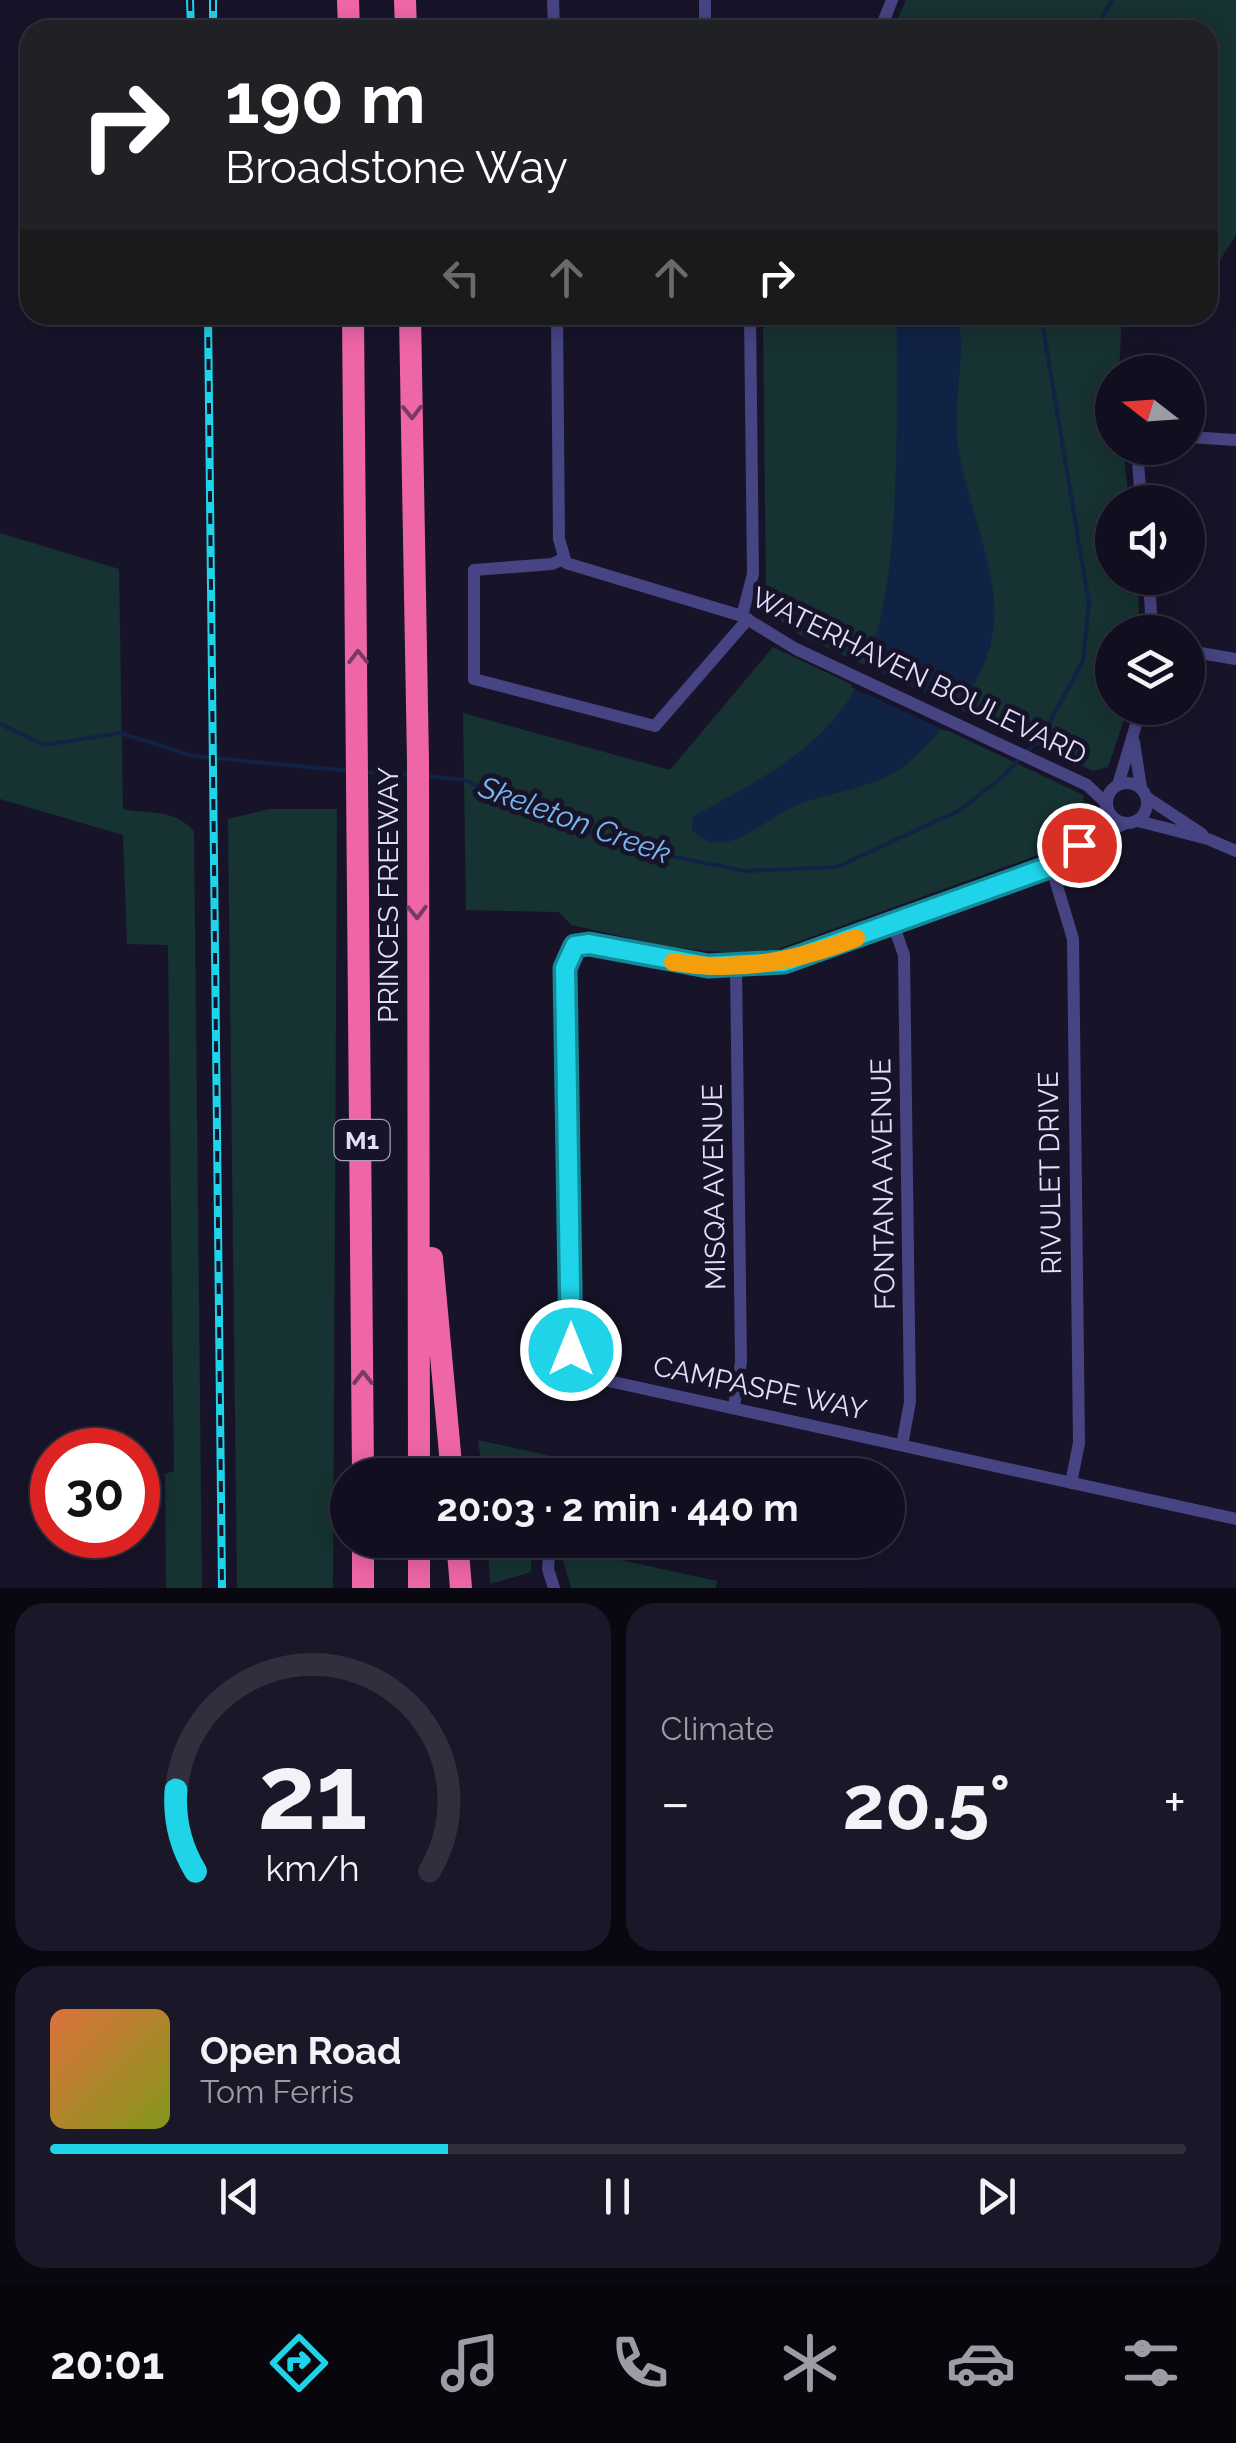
<!DOCTYPE html>
<meta charset="utf-8">
<style>
body{margin:0;font-family:Raleway,sans-serif;background:#1a1828;color:#f1f3f6;height:100vh;display:flex;flex-direction:column;font-size:38px;white-space:nowrap}
*{box-sizing:border-box;margin:0}
p{font-size:32px;color:#9c9ca4}
.icon{flex:none;width:55px;height:55px;fill:none;stroke:currentColor;stroke-width:2;stroke-linecap:round;stroke-linejoin:round}
.map{position:relative;height:1588px;overflow:hidden}
.drawer{display:flex;flex-direction:column;gap:15px;padding:15px;background:#090811;flex:1}
.drawer>*{flex:none}
.hud{position:absolute;left:20px;top:20px;width:1198px;height:305px;border-radius:30px;box-shadow:0 5px 25px #0003,0 0 0 2px #302f3d;background:#202124;color:#fff;overflow:hidden}
.needle{width:65px;rotate:287deg}
.controls{position:absolute;left:1095px;top:355px;display:grid;gap:20px}
.controls a{display:grid;place-items:center;width:110px;height:110px;border-radius:50%;background:#110f1f;box-shadow:0 5px 25px #0003,0 0 0 2px #302f3d;font-size:50px}
.speed{position:absolute;left:30px;top:1428px;display:flex;gap:20px;font-size:50px;font-weight:700;text-align:center}
.speed>*{display:grid;place-content:center;width:130px;height:130px;border-radius:50%;background:#110f1f;box-shadow:0 5px 25px #0003,0 0 0 2px #302f3d;line-height:1}
.speed .limit{border:15px solid #d22;background:#fff;color:#111}
.pin{position:absolute;display:grid;place-items:center;width:85px;height:85px;color:#fff;margin:-42px;border:5px solid #fff;border-radius:50%;box-shadow:0 2px 10px #0007}
.me{position:absolute;width:110px;margin:-55px;rotate:0deg;stroke-linejoin:round;filter:drop-shadow(0 0 8px #0008)}
.turn{display:flex;align-items:center;gap:35px;height:210px;padding:0 40px;font-size:45px}
.turn .icon{width:130px;height:130px;stroke-width:2.5}
.turn b{display:block;font-size:70px;line-height:85px}
.lanes{display:flex;align-items:center;height:95px;padding:0 40px;background:#0003;justify-content:center;gap:50px;direction:ltr}
.lanes .off{opacity:.35}
.big{font-size:75px;font-weight:700;line-height:1.1}
.drawer .tile{flex:1;display:flex;flex-direction:column;justify-content:center;gap:15px;min-width:0;padding:0 35px;border-radius:30px;background:#1a1828}
.drawer .dial{align-items:center;gap:0}
.dial svg{height:260px;overflow:visible;fill:none;stroke:#302f3d;stroke-width:7;stroke-linecap:round;text-anchor:middle}
.dial text{fill:#f1f3f6;stroke:none}
.song{display:flex;align-items:center;gap:30px}
.cover{width:120px;height:120px;border-radius:15px;background:linear-gradient(135deg,hsl(20 70% 55%),hsl(70 70% 35%))}
.played{height:10px;border-radius:5px;background:linear-gradient(90deg,#1fd3e8 35%,#302f3d 35%)}
.keys{display:flex;justify-content:space-around;direction:ltr}
.heat{display:flex;justify-content:space-between;align-items:center;font-size:55px;direction:ltr}
.drawer .tiles{flex:1;display:grid;gap:15px;grid-template-columns:1fr 1fr}
.tile:last-child{grid-column:span 2}
.trip{position:absolute;left:330px;top:1458px;width:575px;height:100px;border-radius:50px;background:#110f1f;box-shadow:0 5px 25px #0003,0 0 0 2px #302f3d;font-weight:700;line-height:100px;text-align:center}
.tabs{display:flex;height:160px;justify-content:space-around;align-items:center;background:#07060c;color:#9c9ca4}
.tabs .icon{width:70px;height:70px}
.tabs .current{color:#1fd3e8}
.tabs b{font-size:45px;color:#f1f3f6}
.map>svg:first-child{display:block}
</style>
<div class="map">
<svg width="1236" height="1588" viewBox="0 0 1236 1588">
<rect width="100%" height="100%" fill="#171429"/>
<!-- green -->
<path fill="#173232" d="M 906,0 L 1236,0 L 1236,235 L 1208,279 L 1208,30 L 893,30 Z
M 763,315 L 1122,315 L 1119,372 L 1112,372 L 1112,448 L 1123,448 L 1129,502 L 1112,502 L 1112,578 L 1137,578 L 1140,628 L 1139,632 L 1112,632 L 1112,708 L 1128,708 L 1108,767 L 1093,771 L 798,634 L 776,617 L 766,601 Z
M 0,533 L 119,569 L 123,809 C 150,815 175,808 194,832 L 202,1588 L 166,1588 L 165,1474 L 174,1471 L 168,945 L 127,944 L 123,835 L 0,799 Z
M 773,647 L 1083,795 L 1086,813 L 1071,832 L 1041,854 L 778,949 C 707,960 640,940 571,925 L 559,912 L 466,910 L 463,713 L 670,770 Z
M 269,809 L 337,809 L 333,1588 L 237,1588 L 228,819 Z
M 478,1440 L 560,1458 L 560,1471 L 552,1475 L 483,1475 Z
M 518,1540 L 532,1540 L 531,1572 L 490,1584 L 488,1550 L 518,1557 Z
M 568,1540 L 589,1540 L 589,1553 L 717,1581 L 716,1588 L 571,1588 L 563,1560 Z"/>
<!-- water -->
<path fill="#112345" d="M 897,315 L 958,315 C 967,361 951,405 959,451 C 978,557 1032,618 952,716 C 933,739 913,764 886,777 C 857,791 822,794 792,807 C 763,820 723,864 692,830 L 693,816 C 752,785 819,751 854,691 C 906,604 895,417 897,315 Z"/>
<!-- pier -->
<path fill="#171429" d="M 860,663 L 962,710 L 946,731 L 851,687 Z"/>
<g fill="none" stroke-linecap="round" stroke-linejoin="round">
<!-- stream -->
<path stroke="#112345" stroke-width="4" d="M 1095,30 L 1112,0
M 0,724 L 44,745 L 120,733 L 193,756 L 351,771
M 365,772 L 410,775
M 425,776 L 464,780 L 573,827 L 650,852 L 745,871 L 837,867 L 960,810 L 1001,778 L 1042,736 L 1083,661 L 1089,604 L 1041,315"/>
<!-- street -->
<path stroke="#464483" stroke-width="12" d="M 553,0 L 554,30
M 705,0 L 705,30
M 880,30 L 892,0
M 557,315 L 559,539 L 566,563 L 742,616 L 796,649 L 1087,785 L 1106,803
M 1188,437 L 1236,440
M 1137,448 L 1141,502
M 563,559 L 552,564 L 474,570 L 474,679 L 655,726 L 748,619
M 1149,578 L 1152,632
M 742,616 L 753,574 L 750,315
M 1188,651 L 1236,659
M 1134,742 L 1141,788
M1107 803a20 20 0 1 1 40 0a20 20 0 1 1-40 0Z
M 1118,785 L 1141,708
M 1146,797 L 1202,834
M 1138,821 L 1208,839 L 1236,851
M 1124,824 L 1079,845 L 1051,866 L 784,962 L 709,966 L 589,944 L 575,946 L 565,968 L 571,1358 L 586,1376 L 1236,1519
M 1080,843 L 1107,807
M 1051,866 L 1073,939 L 1079,1443 L 1071,1483
M 893,924 L 904,955 L 910,1402 L 902,1445
M 734,1407 L 741,1362 L 736,966
M 550,1540 L 548,1569 L 554,1588"/>
<!-- highway -->
<path stroke="#ef66a7" stroke-width="22" d="M 348,0 L 349,30
M 405,0 L 406,30
M 353,315 L 363,1475
M 410,315 L 418,762 L 419,1475
M 432,1258 L 452,1475
M 363,1540 L 363,1588
M 457,1540 L 461,1588
M 419,1588 L 419,1540"/>
<!-- rail casing -->
<g stroke="#1fd3e8" stroke-width="8">
<path id="rail" d="M 190,0 L 191,30
M 213,0 L 213,30
M 208,315 L 222,1588"/>
</g>
<!-- rail -->
<use href="#rail" stroke="#171429" stroke-width="4" stroke-dasharray="11" stroke-linecap="butt"/>
</g>
<!-- one-way arrows -->
<defs><path id="oneway-chevron" d="M-2-3.5L2.5 0L-2 3.5" fill="none" stroke-width="1.6" stroke-linecap="round" stroke-linejoin="round" transform="scale(2.5)"/></defs>
<g stroke="#783962">
<use href="#oneway-chevron" transform="translate(412 412) rotate(89)"/>
<use href="#oneway-chevron" transform="translate(358 657) rotate(-91)"/>
<use href="#oneway-chevron" transform="translate(417 912) rotate(89)"/>
<use href="#oneway-chevron" transform="translate(363 1378) rotate(-90)"/>
</g>
<g fill="none" stroke-linecap="round" stroke-linejoin="round">
<!-- route casing -->
<g stroke="#148997" stroke-width="25">
<path id="route" d="M 571,1350 L 565,968 L 575,946 L 589,944 L 708,966 L 784,962 L 1052,866 L 1079,845"/>
</g>
<!-- route -->
<use href="#route" stroke="#1fd3e8" stroke-width="18"/>
<!-- slow -->
<path stroke="#f59e0b" stroke-width="18" d="M 673,962 C 738,973 796,961 856,938"/>
</g>
<g text-anchor="middle" dominant-baseline="central" stroke-width="10" stroke-linejoin="round" paint-order="stroke">
<!-- shield labels -->
<rect fill="#171429" stroke="#a5a2bd" stroke-width="2.5" x="334.5" y="1120" width="55" height="40" rx="8"/>
<g font-size="25" font-weight="bold" fill="#e2dffc">
<text x="362" y="1140">M1</text>
</g>
<!-- street labels -->
<g font-size="28" fill="#e2dffc" stroke="#171429">
<text transform="translate(919 676) rotate(26)">WATERHAVEN BOULEVARD</text>
<text transform="translate(388 895) rotate(-90)">PRINCES FREEWAY</text>
<text transform="translate(1050 1173) rotate(-91)">RIVULET DRIVE</text>
<text transform="translate(883 1184) rotate(-91)">FONTANA AVENUE</text>
<text transform="translate(714 1187) rotate(-91)">MISQA AVENUE</text>
<text transform="translate(760 1388) rotate(12)">CAMPASPE WAY</text>
</g>
<!-- water labels -->
<g font-size="30" font-style="italic" fill="#77b8f1" stroke="#171429">
<text transform="translate(575 820) rotate(20)">Skeleton Creek</text>
</g>
</g>
</svg>
<div class="controls">
<a><svg class="needle" viewBox="-14 -14 28 28"><path d="M0-13l5 13h-10z" fill="#e53935"/><path d="M0 13l5-13h-10z" fill="#9c9ca4"/></svg></a>
<a><svg class="icon" aria-label="sound" viewBox="0 0 24 24"><path d="M4 9h4l5-4v14l-5-4H4zM17 9q2 3 0 6"/></svg></a>
<a><svg class="icon" aria-label="layers" viewBox="0 0 24 24"><path d="M12 4l9 5-9 5-9-5zM3 14l9 5 9-5"/></svg></a>
</div>
<div class="speed"><div class="limit">30</div></div>
<div class="pin" style="left:1079px;top:845px;background:#d93025"><svg class="icon" aria-label="arrive" viewBox="0 0 24 24"><path d="M6 21V4h12l-3 4 3 4H6"/></svg></div>
<svg class="me" style="left:571px;top:1350px" viewBox="-20 -20 40 40"><circle r="17" fill="#1fd3e8" stroke="#fff" stroke-width="3"/><path d="M0-11L8 9 0 5-8 9z" fill="#fff"/></svg>
<div class="trip">20:03 · 2 min · 440 m</div>
<div class="hud">
<div class="turn"><svg class="icon" aria-label="right" viewBox="0 0 24 24"><path d="M7 20v-9h11M14 6l5 5-5 5"/></svg><div><b>190 m</b>Broadstone Way</div></div>
<div class="lanes"><svg class="icon off" aria-label="left" viewBox="0 0 24 24"><path d="M17 20v-9H6M10 6l-5 5 5 5"/></svg><svg class="icon off" aria-label="ahead" viewBox="0 0 24 24"><path d="M12 20V5M6 11l6-6 6 6"/></svg><svg class="icon off" aria-label="ahead" viewBox="0 0 24 24"><path d="M12 20V5M6 11l6-6 6 6"/></svg><svg class="icon" aria-label="right" viewBox="0 0 24 24"><path d="M7 20v-9h11M14 6l5 5-5 5"/></svg></div>
</div>
</div>
<section class="drawer">
<div class="tiles">
<div class="tile dial"><svg viewBox="0 0 100 80">
<path d="M14 69A42 42 0 1 1 86 69"/>
<path d="M14 69A42 42 0 0 1 8 44" stroke="#1fd3e8"/>
<text x="50" y="56" font-size="32" font-weight="700">21</text>
<text x="50" y="72" font-size="11">km/h</text>
</svg></div>
<div class="tile"><p>Climate</p>
<div class="heat"><a>−</a><b class="big">20.5°</b><a>+</a></div>
</div>
<div class="tile">
<div class="song"><i class="cover"></i><div><b>Open Road</b><p>Tom Ferris</p></div></div>
<div class="played"></div>
<div class="keys"><svg class="icon" aria-label="previous" viewBox="0 0 24 24"><path d="M18 5L8 12l10 7zM5 5v14"/></svg><svg class="icon" aria-label="pause" viewBox="0 0 24 24"><path d="M8 5v14M16 5v14"/></svg><svg class="icon" aria-label="next" viewBox="0 0 24 24"><path d="M6 5l10 7-10 7zM19 5v14"/></svg></div>
</div>
</div>
</section>
<nav class="tabs">
<b>20:01</b>
<svg class="icon current" aria-label="directions" viewBox="0 0 24 24"><path d="M12 3l9 9-9 9-9-9zM9 14v-3h6M13 9l2 2-2 2"/></svg>
<svg class="icon" aria-label="music" viewBox="0 0 24 24"><path d="M9 18V5l10-2v13"/><circle cx="6" cy="18" r="3"/><circle cx="16" cy="16" r="3"/></svg>
<svg class="icon" aria-label="phone" viewBox="0 0 24 24"><path d="M5 4h4l2 5-3 2q2 4 5 5l2-3 5 2v4C11 20 4 13 5 4z"/></svg>
<svg class="icon" aria-label="climate" viewBox="0 0 24 24"><path d="M12 3v18M4 7l16 10M4 17L20 7"/></svg>
<svg class="icon" aria-label="car" viewBox="0 0 24 24"><path d="M5 17H2v-5l4-1 3-4h7l3 4 3 1v5h-3M9 17h6M6 11h13"/><circle cx="7" cy="17" r="2"/><circle cx="17" cy="17" r="2"/></svg>
<svg class="icon" aria-label="filters" viewBox="0 0 24 24"><path d="M4 7h16M4 17h16"/><circle cx="9" cy="7" r="2"/><circle cx="15" cy="17" r="2"/></svg>
</nav>
